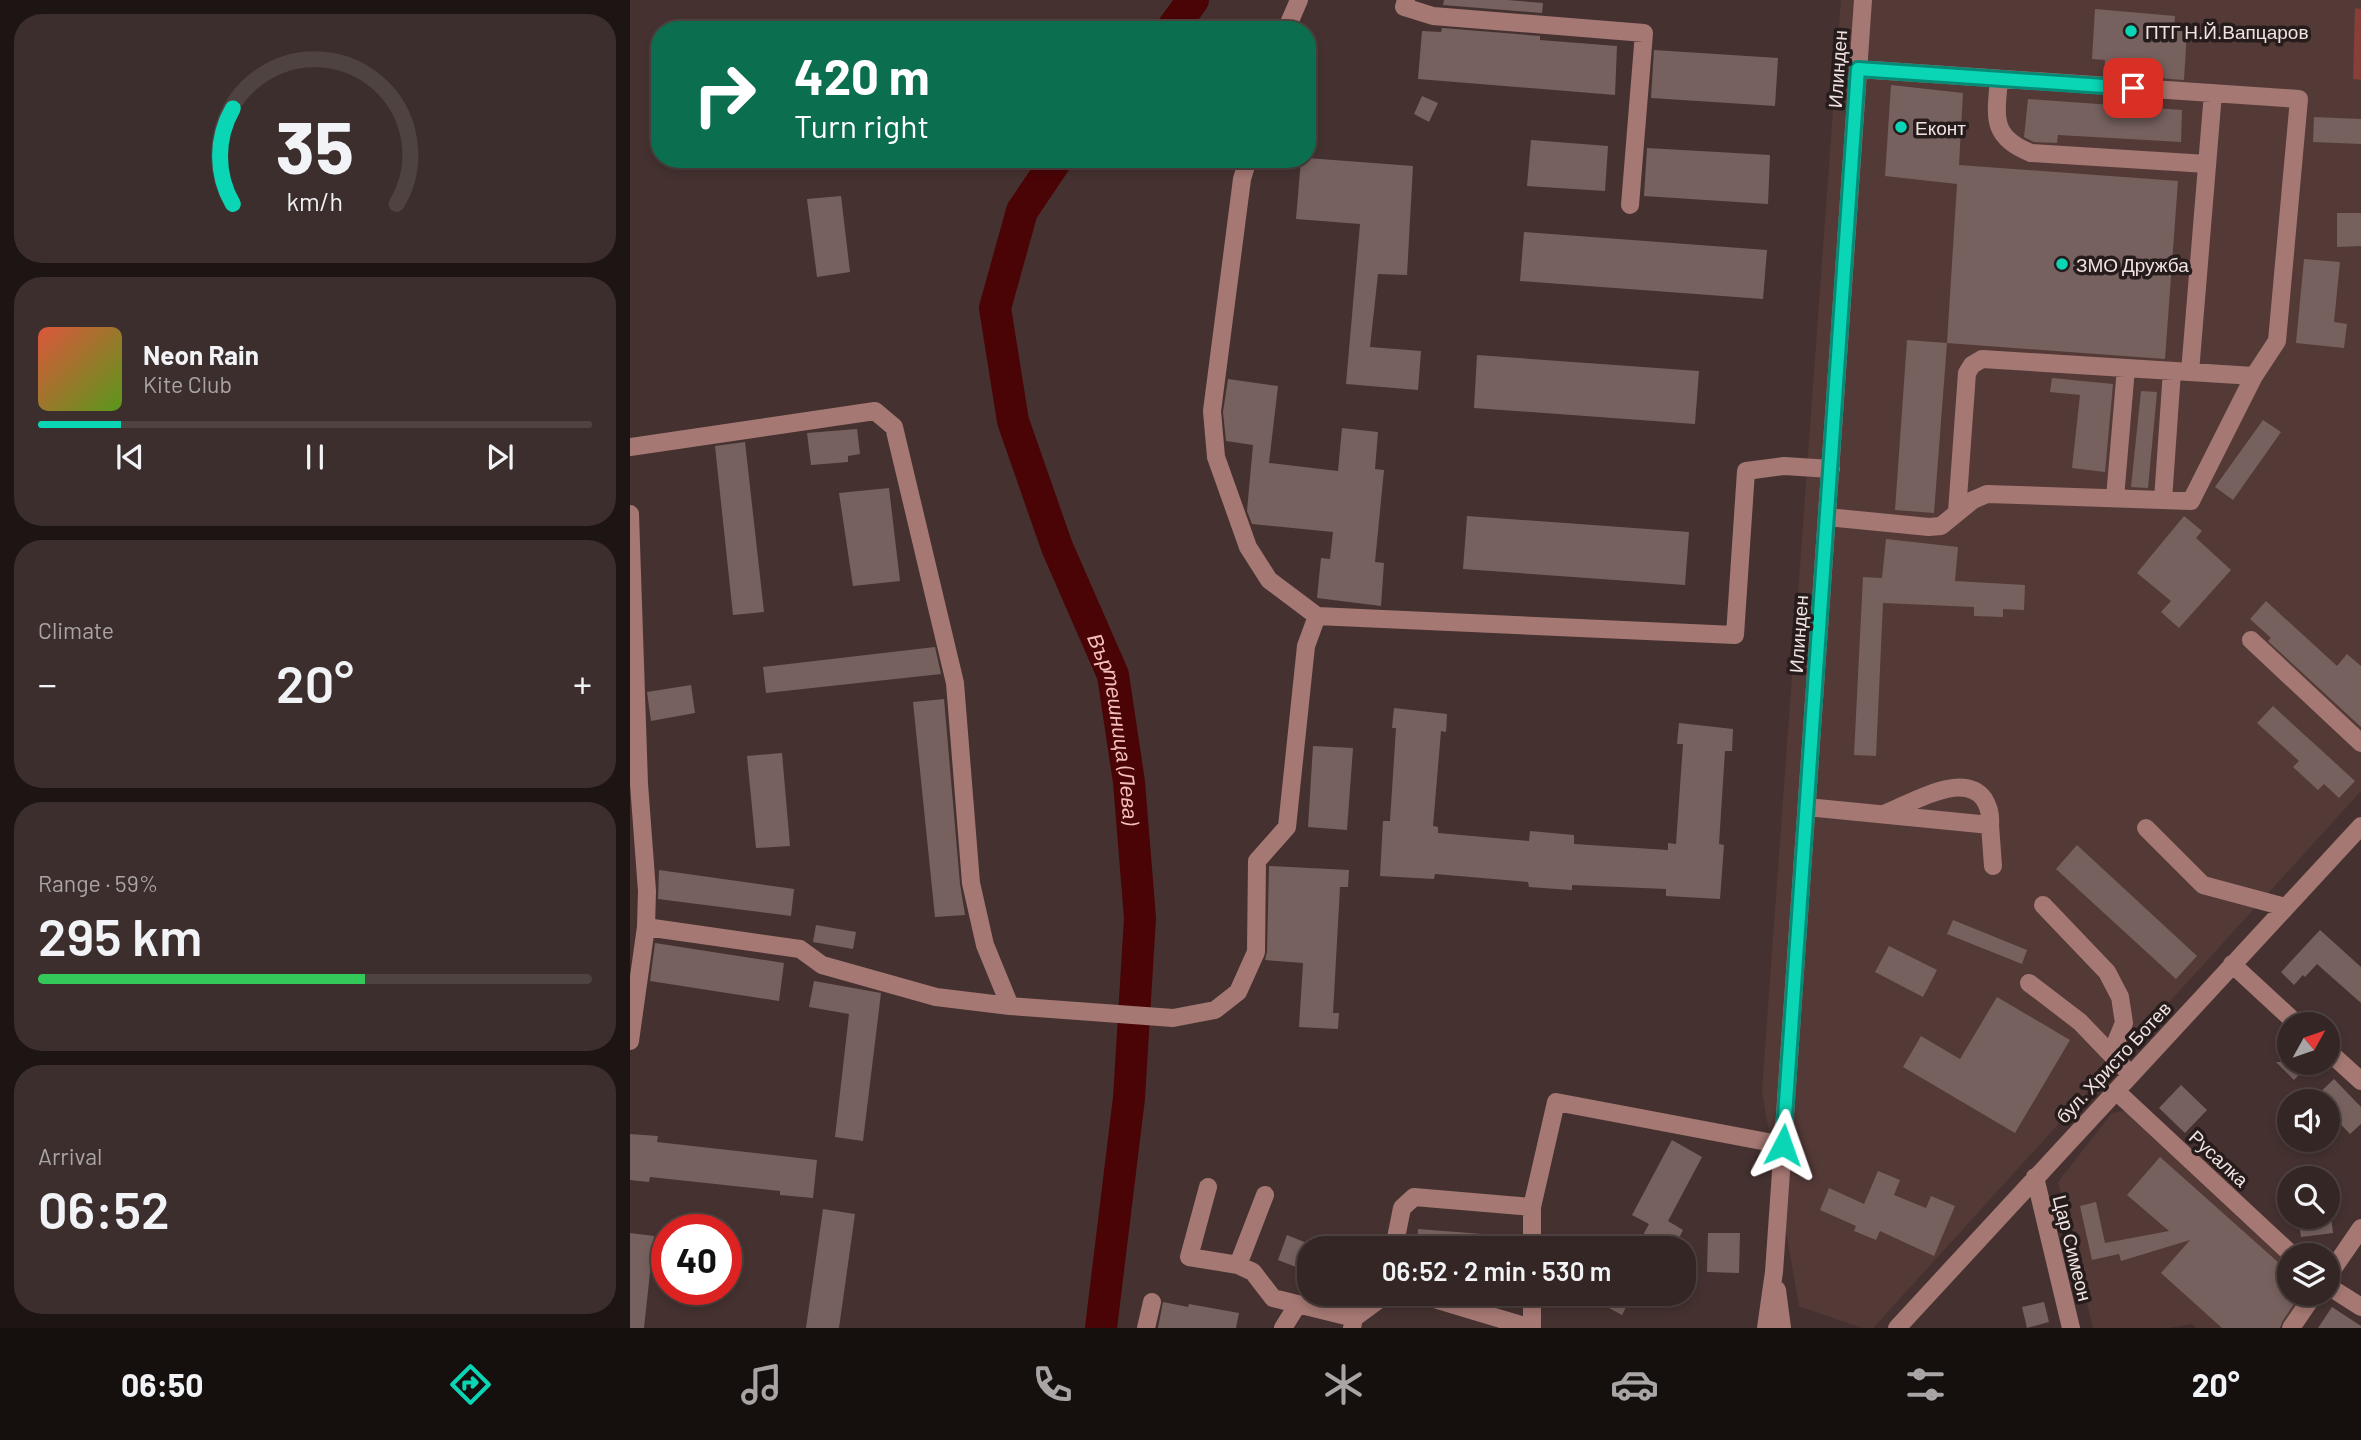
<!DOCTYPE html>
<meta charset="utf-8">
<style>
body{margin:0;font-family:Barlow,sans-serif;background:#3c2e2c;color:#f1f3f6;height:100vh;display:flex;flex-direction:column;font-size:26px;white-space:nowrap}
*{box-sizing:border-box;margin:0}
p{font-size:23px;color:#a9a5a6}
.icon{flex:none;width:38px;height:38px;fill:none;stroke:currentColor;stroke-width:2;stroke-linecap:round;stroke-linejoin:round}
.map{position:relative;flex:1;overflow:hidden}
.side{display:flex;flex-direction:column;gap:14px;padding:14px;background:#1d1514;width:630px}
.side>*{flex:none}
.guide{position:absolute;left:21px;top:21px;width:665px;height:147px;border-radius:28px;box-shadow:0 4px 10px #0003,0 0 0 2px #4e4341;background:#0b6e4f;color:#fff;overflow:hidden}
.needle{width:46px;rotate:50deg}
.buttons{position:absolute;left:1647px;top:1012px;display:grid;gap:14px}
.buttons a{display:grid;place-items:center;width:63px;height:63px;border-radius:50%;background:#342624;box-shadow:0 4px 10px #0003,0 0 0 2px #4e4341;font-size:35px}
.speed{position:absolute;left:21px;top:1214px;display:flex;gap:14px;font-size:35px;font-weight:700;text-align:center}
.speed>*{display:grid;place-content:center;width:91px;height:91px;border-radius:50%;background:#342624;box-shadow:0 4px 10px #0003,0 0 0 2px #4e4341;line-height:1}
.speed .limit{border:10px solid #d22;background:#fff;color:#111}
.pin{position:absolute;display:grid;place-items:center;width:60px;height:60px;color:#fff;margin:-30px;border-radius:14px;box-shadow:0 4px 10px #0006}
.me{position:absolute;width:77px;margin:-38px;rotate:4deg;stroke-linejoin:round;filter:drop-shadow(0 0 5px #0008)}
.turn{display:flex;align-items:center;gap:24px;height:147px;padding:0 28px;font-size:32px}
.turn .icon{width:91px;height:91px;stroke-width:2.5}
.turn b{display:block;font-size:49px;line-height:60px}
.big{font-size:52px;font-weight:600;line-height:1.1}
.side .card{flex:1;display:flex;flex-direction:column;justify-content:center;gap:10px;min-width:0;padding:0 24px;border-radius:28px;background:#3c2e2c}
.side .dial{align-items:center;gap:0}
.dial svg{height:182px;overflow:visible;fill:none;stroke:#4e4341;stroke-width:7;stroke-linecap:round;text-anchor:middle}
.dial text{fill:#f1f3f6;stroke:none}
.song{display:flex;align-items:center;gap:21px}
.cover{width:84px;height:84px;border-radius:10px;background:linear-gradient(135deg,hsl(10 70% 55%),hsl(90 70% 35%))}
.played{height:7px;border-radius:4px;background:linear-gradient(90deg,#0ad5b5 15%,#4e4341 15%)}
.keys{display:flex;justify-content:space-around;direction:ltr}
.heat{display:flex;justify-content:space-between;align-items:center;font-size:38px;direction:ltr}
.charge{height:10px;border-radius:5px;background:linear-gradient(90deg,#34c759 59%,#4e4341 0)}
.trip{position:absolute;left:667px;top:1236px;width:399px;height:70px;border-radius:28px;background:#342624;box-shadow:0 4px 10px #0003,0 0 0 2px #4e4341;font-weight:600;line-height:70px;text-align:center}
.menu{display:flex;height:112px;justify-content:space-around;align-items:center;background:#150f0e;color:#a9a5a6}
.menu .icon{width:49px;height:49px}
.menu .current{color:#0ad5b5}
.menu b{font-size:32px;color:#f1f3f6}
main{display:flex;flex:1;min-height:0}
.map>svg:first-child{display:block}
</style>
<main>
<section class="side">
<div class="card dial"><svg viewBox="0 0 100 80">
<path d="M14 69A42 42 0 1 1 86 69"/>
<path d="M14 69A42 42 0 0 1 14 27" stroke="#0ad5b5"/>
<text x="50" y="56" font-size="32" font-weight="700">35</text>
<text x="50" y="72" font-size="11">km/h</text>
</svg></div>
<div class="card">
<div class="song"><i class="cover"></i><div><b>Neon Rain</b><p>Kite Club</p></div></div>
<div class="played"></div>
<div class="keys"><svg class="icon" aria-label="previous" viewBox="0 0 24 24"><path d="M18 5L8 12l10 7zM5 5v14"/></svg><svg class="icon" aria-label="pause" viewBox="0 0 24 24"><path d="M8 5v14M16 5v14"/></svg><svg class="icon" aria-label="next" viewBox="0 0 24 24"><path d="M6 5l10 7-10 7zM19 5v14"/></svg></div>
</div>
<div class="card"><p>Climate</p>
<div class="heat"><a>−</a><b class="big">20°</b><a>+</a></div>
</div>
<div class="card"><p>Range · 59%</p><b class="big">295 km</b><div class="charge"></div></div>
<div class="card"><p>Arrival</p><b class="big">06:52</b></div>
</section>
<div class="map">
<svg width="1731" height="1328" viewBox="0 0 1731 1328">
<rect width="100%" height="100%" fill="#453230"/>
<!-- built -->
<path fill="#543a37" d="M 1211,0 L 1731,0 L 1731,791 L 1243,1328 L 1232,1328 L 1169,1306 L 1132,1091 Z
M 1494,1111 L 1659,1265 L 1659,1293 L 1674,1293 L 1650,1328 L 1566,1328 L 1562,1324 L 1539,1328 L 1463,1328 L 1428,1182 L 1482,1113 Z"/>
<!-- green -->
<path fill="#863f39" d="M 1725,8 L 1731,9 L 1731,80 L 1723,79 Z"/>
<g fill="none" stroke-linecap="round" stroke-linejoin="round">
<!-- river -->
<g stroke="#4a0406" stroke-width="32">
<path d="M 541,30 L 563,0"/>
<path id="s1" d="M 427,159 L 392,211 L 365,308 L 383,421 L 427,547 L 483,675 L 499,782 L 510,918 L 499,1098 L 471,1328"/>
</g>
</g>
<!-- building -->
<path fill="#76615e" d="M 814,0 L 877,0 L 913,3 L 912,13 L 813,5 Z
M 1465,9 L 1545,16 L 1544,30 L 1557,32 L 1554,80 L 1474,74 L 1475,60 L 1462,59 Z
M 812,28 L 910,36 L 910,40 L 987,46 L 985,95 L 788,79 L 792,31 L 811,32 Z
M 1024,50 L 1148,58 L 1145,106 L 1021,98 Z
M 1261,85 L 1333,93 L 1329,165 L 1548,181 L 1535,359 L 1317,343 L 1327,184 L 1255,176 Z
M 792,96 L 808,103 L 799,122 L 784,114 Z
M 1398,99 L 1552,110 L 1551,142 L 1428,135 L 1427,143 L 1404,142 L 1394,137 Z
M 1684,117 L 1731,119 L 1731,144 L 1683,142 Z
M 901,140 L 978,146 L 975,191 L 897,186 Z
M 1017,148 L 1140,155 L 1138,204 L 1014,196 Z
M 677,158 L 783,166 L 777,275 L 748,274 L 740,347 L 791,351 L 788,390 L 716,384 L 730,224 L 666,219 L 671,159 Z
M 211,196 L 220,272 L 187,277 L 177,199 Z
M 1707,213 L 1731,213 L 1731,246 L 1707,247 Z
M 894,232 L 1137,250 L 1133,299 L 890,281 Z
M 1674,259 L 1710,262 L 1704,322 L 1717,324 L 1714,348 L 1666,343 Z
M 1277,340 L 1317,343 L 1304,513 L 1265,510 Z
M 847,355 L 1069,371 L 1065,424 L 844,408 Z
M 1422,378 L 1483,384 L 1475,472 L 1442,468 L 1450,395 L 1420,392 Z
M 598,379 L 648,386 L 639,463 L 708,471 L 712,428 L 748,432 L 745,469 L 754,470 L 745,562 L 754,563 L 751,606 L 687,598 L 691,558 L 700,559 L 703,532 L 622,524 L 617,511 L 623,445 L 596,441 L 593,412 Z
M 1511,391 L 1527,392 L 1518,488 L 1501,487 Z
M 1633,420 L 1651,432 L 1603,500 L 1585,487 Z
M 227,429 L 230,454 L 218,456 L 218,462 L 181,465 L 177,433 Z
M 115,442 L 134,612 L 103,615 L 85,446 Z
M 259,488 L 270,581 L 223,586 L 209,493 Z
M 837,516 L 1059,532 L 1055,585 L 833,569 Z
M 1554,516 L 1572,531 L 1566,538 L 1601,570 L 1549,628 L 1531,612 L 1541,601 L 1507,573 Z
M 1256,539 L 1328,547 L 1325,581 L 1395,585 L 1394,610 L 1373,609 L 1373,617 L 1344,616 L 1344,607 L 1253,603 L 1246,756 L 1224,755 L 1233,577 L 1252,578 Z
M 1636,601 L 1707,666 L 1717,654 L 1731,666 L 1731,727 L 1638,641 L 1641,638 L 1620,619 Z
M 305,647 L 311,674 L 136,693 L 133,667 Z
M 61,685 L 65,713 L 21,721 L 17,692 Z
M 314,699 L 330,884 L 335,915 L 305,917 L 283,702 Z
M 1643,706 L 1725,781 L 1709,798 L 1694,784 L 1688,790 L 1663,767 L 1669,761 L 1627,723 Z
M 764,708 L 817,714 L 816,732 L 811,731 L 803,826 L 808,827 L 808,833 L 899,841 L 900,831 L 944,835 L 944,844 L 1038,850 L 1038,843 L 1046,844 L 1053,744 L 1047,744 L 1049,723 L 1103,729 L 1102,751 L 1095,751 L 1089,844 L 1094,845 L 1090,899 L 1036,896 L 1036,889 L 942,885 L 942,890 L 899,887 L 898,882 L 805,874 L 804,879 L 750,876 L 753,821 L 760,821 L 766,728 L 762,728 Z
M 683,746 L 723,748 L 717,830 L 678,827 Z
M 152,753 L 160,846 L 126,848 L 117,756 Z
M 1447,845 L 1567,956 L 1546,979 L 1426,869 Z
M 639,866 L 719,870 L 718,887 L 710,887 L 703,1013 L 709,1013 L 708,1029 L 669,1027 L 673,963 L 635,960 L 637,952 Z
M 29,870 L 164,889 L 161,916 L 28,899 Z
M 1323,920 L 1397,950 L 1392,964 L 1317,934 Z
M 186,925 L 226,932 L 223,949 L 183,942 Z
M 1690,930 L 1731,967 L 1731,1003 L 1687,964 L 1675,977 L 1673,975 L 1664,985 L 1651,972 Z
M 25,943 L 154,963 L 149,1001 L 20,981 Z
M 1259,946 L 1307,970 L 1293,997 L 1245,972 Z
M 184,981 L 251,993 L 233,1141 L 205,1137 L 219,1014 L 179,1007 Z
M 1367,997 L 1440,1040 L 1385,1133 L 1273,1067 L 1291,1036 L 1330,1059 Z
M 1646,1062 L 1681,1062 L 1664,1080 Z
M 1704,1079 L 1731,1107 L 1731,1124 L 1720,1134 L 1698,1111 L 1698,1101 L 1681,1101 Z
M 1551,1085 L 1577,1110 L 1555,1133 L 1529,1108 Z
M 0,1134 L 28,1136 L 27,1142 L 187,1160 L 183,1198 L 150,1195 L 150,1191 L 20,1177 L 19,1182 L 0,1180 Z
M 1042,1140 L 1072,1157 L 1038,1221 L 1053,1230 L 1044,1248 L 1006,1248 L 1019,1224 L 1002,1215 Z
M 1530,1157 L 1659,1272 L 1659,1293 L 1671,1293 L 1652,1322 L 1650,1328 L 1592,1328 L 1531,1273 L 1560,1240 L 1491,1261 L 1489,1254 L 1462,1260 L 1450,1206 L 1466,1202 L 1475,1243 L 1539,1231 L 1497,1195 Z
M 1248,1171 L 1270,1180 L 1264,1195 L 1296,1208 L 1301,1196 L 1325,1206 L 1304,1256 L 1250,1231 L 1246,1240 L 1224,1231 L 1226,1226 L 1190,1210 L 1199,1188 L 1234,1204 Z
M 193,1209 L 225,1214 L 209,1328 L 176,1328 Z
M 1668,1216 L 1701,1216 L 1703,1233 L 1671,1237 Z
M 788,1229 L 891,1237 L 891,1248 L 787,1248 Z
M 0,1233 L 24,1236 L 14,1328 L 0,1328 Z
M 1078,1233 L 1110,1233 L 1109,1273 L 1077,1272 Z
M 657,1235 L 679,1244 L 679,1272 L 648,1260 Z
M 951,1293 L 1003,1293 L 992,1315 Z
M 533,1302 L 558,1307 L 559,1304 L 609,1313 L 606,1328 L 528,1328 Z
M 1414,1302 L 1419,1322 L 1397,1328 L 1392,1307 Z
M 1702,1307 L 1731,1326 L 1731,1328 L 1688,1328 Z"/>
<g fill="none" stroke-linecap="round" stroke-linejoin="round">
<!-- minor -->
<path stroke="#a57873" stroke-width="18" d="M 776,0 L 774,7 L 803,16 L 1014,33 L 1000,205
M 656,30 L 669,0
M 1228,69 L 1669,99 L 1647,341 L 1624,376 L 1352,359 L 1342,365 L 1337,373 L 1327,512
M 1369,79 C 1366,116 1360,137 1401,153 L 1577,164
M 618,159 L 612,179 L 582,411 L 586,457 L 618,547 L 639,580 L 687,616
M 1560,372 L 1583,93
M 0,447 L 245,411 L 264,427 L 325,683 L 341,883 L 355,945 L 380,1006
M 1485,498 L 1496,368
M 1533,500 L 1542,371
M 0,514 L 9,784 L 17,891 L 16,927 L 0,1041
M 1197,517 L 1299,527 L 1311,526 L 1343,500 L 1357,494 L 1561,501 L 1624,376
M 1621,640 L 1731,743
M 1177,807 L 1360,825 C 1361,815 1359,807 1354,799 C 1333,770 1280,804 1254,814
M 1360,825 L 1363,866
M 1516,828 L 1573,885 L 1655,907
M 1413,905 L 1477,972 L 1490,997 L 1494,1023 L 1481,1054
M 16,927 L 170,949 L 192,965 L 306,997 L 380,1006 L 543,1018 L 585,1010 L 608,992 L 626,952 L 627,861 L 657,827 L 676,646 L 687,616 L 1105,635 L 1116,471 L 1154,466 L 1201,469
M 1602,964 L 1667,1024
M 1399,983 L 1450,1022 L 1500,1074
M 1698,1051 L 1731,1081
M 1486,1091 L 1662,1255
M 1405,1177 L 1441,1328
M 578,1187 L 559,1257 L 608,1265 L 623,1272 L 643,1298 L 724,1318
M 902,1207 L 902,1248
M 764,1248 L 772,1208 L 784,1197 L 902,1207 L 926,1102 L 1153,1145
M 608,1265 L 635,1195
M 1698,1276 L 1731,1228
M 1698,1286 L 1731,1307
M 1147,1290 L 1152,1328
M 784,1293 L 901,1328
M 902,1293 L 902,1328
M 516,1328 L 522,1302
M 653,1328 L 668,1304
M 722,1328 L 724,1318 L 758,1293
M 1136,1328 L 1144,1272 L 1233,0
M 1267,1328 L 1731,826
M 1661,1328 L 1685,1293"/>
</g>
<g fill="none" stroke-linecap="round" stroke-linejoin="round">
<!-- route casing -->
<g stroke="#068a76" stroke-width="18">
<path id="route" d="M 1153,1145 L 1228,69 L 1503,88"/>
</g>
<!-- route -->
<use href="#route" stroke="#0ad5b5" stroke-width="12"/>
</g>
<!-- markers -->
<g fill="#0ad5b5" stroke="#251c1b" stroke-width="2.5">
<circle cx="1501" cy="31" r="7"/>
<circle cx="1271" cy="127" r="7"/>
<circle cx="1432" cy="264" r="7"/>
</g>
<g text-anchor="middle" dominant-baseline="central" stroke-width="7" stroke-linejoin="round" paint-order="stroke">
<!-- poi labels -->
<g font-size="19" fill="#f0e3e1" stroke="#251c1b" text-anchor="start">
<text x="1515" y="31">ПТГ Н.Й.Вапцаров</text>
<text x="1285" y="127">Еконт</text>
<text x="1446" y="264">ЗМО Дружба</text>
</g>
<!-- street labels -->
<g font-size="19" fill="#f0e3e1" stroke="#251c1b">
<text transform="translate(1207 69) rotate(-86)">Илинден</text>
<text transform="translate(1168 634) rotate(-86)">Илинден</text>
<text transform="translate(1483 1062) rotate(-47)">бул. Христо Ботев</text>
<text transform="translate(1589 1158) rotate(43)">Русалка</text>
<text transform="translate(1443 1248) rotate(76)">Цар Симеон</text>
</g>
<!-- water labels -->
<g font-size="21" font-style="italic" fill="#f4bfb8" stroke="#251c1b">
<text stroke="none"><textPath href="#s1" startOffset="604">Въртешница (Лева)</textPath></text>
</g>
</g>
</svg>
<div class="buttons">
<a><svg class="needle" viewBox="-14 -14 28 28"><path d="M0-13l5 13h-10z" fill="#e53935"/><path d="M0 13l5-13h-10z" fill="#a9a5a6"/></svg></a>
<a><svg class="icon" aria-label="sound" viewBox="0 0 24 24"><path d="M4 9h4l5-4v14l-5-4H4zM17 9q2 3 0 6"/></svg></a>
<a><svg class="icon" aria-label="search" viewBox="0 0 24 24"><circle cx="10" cy="10" r="6"/><path d="M15 15l6 6"/></svg></a>
<a><svg class="icon" aria-label="layers" viewBox="0 0 24 24"><path d="M12 4l9 5-9 5-9-5zM3 14l9 5 9-5"/></svg></a>
</div>
<div class="speed"><div class="limit">40</div></div>
<div class="pin" style="left:1503px;top:88px;background:#d93025"><svg class="icon" aria-label="arrive" viewBox="0 0 24 24"><path d="M6 21V4h12l-3 4 3 4H6"/></svg></div>
<svg class="me" style="left:1153px;top:1145px" viewBox="-20 -20 40 40"><path d="M0-17L14 15 0 8-14 15z" fill="#0ad5b5" stroke="#fff" stroke-width="4"/></svg>
<div class="trip">06:52 · 2 min · 530 m</div>
<div class="guide">
<div class="turn"><svg class="icon" aria-label="right" viewBox="0 0 24 24"><path d="M7 20v-9h11M14 6l5 5-5 5"/></svg><div><b>420 m</b>Turn right</div></div>
</div>
</div>
</main>
<nav class="menu">
<b>06:50</b>
<svg class="icon current" aria-label="directions" viewBox="0 0 24 24"><path d="M12 3l9 9-9 9-9-9zM9 14v-3h6M13 9l2 2-2 2"/></svg>
<svg class="icon" aria-label="music" viewBox="0 0 24 24"><path d="M9 18V5l10-2v13"/><circle cx="6" cy="18" r="3"/><circle cx="16" cy="16" r="3"/></svg>
<svg class="icon" aria-label="phone" viewBox="0 0 24 24"><path d="M5 4h4l2 5-3 2q2 4 5 5l2-3 5 2v4C11 20 4 13 5 4z"/></svg>
<svg class="icon" aria-label="climate" viewBox="0 0 24 24"><path d="M12 3v18M4 7l16 10M4 17L20 7"/></svg>
<svg class="icon" aria-label="car" viewBox="0 0 24 24"><path d="M5 17H2v-5l4-1 3-4h7l3 4 3 1v5h-3M9 17h6M6 11h13"/><circle cx="7" cy="17" r="2"/><circle cx="17" cy="17" r="2"/></svg>
<svg class="icon" aria-label="filters" viewBox="0 0 24 24"><path d="M4 7h16M4 17h16"/><circle cx="9" cy="7" r="2"/><circle cx="15" cy="17" r="2"/></svg>
<b>20°</b>
</nav>
